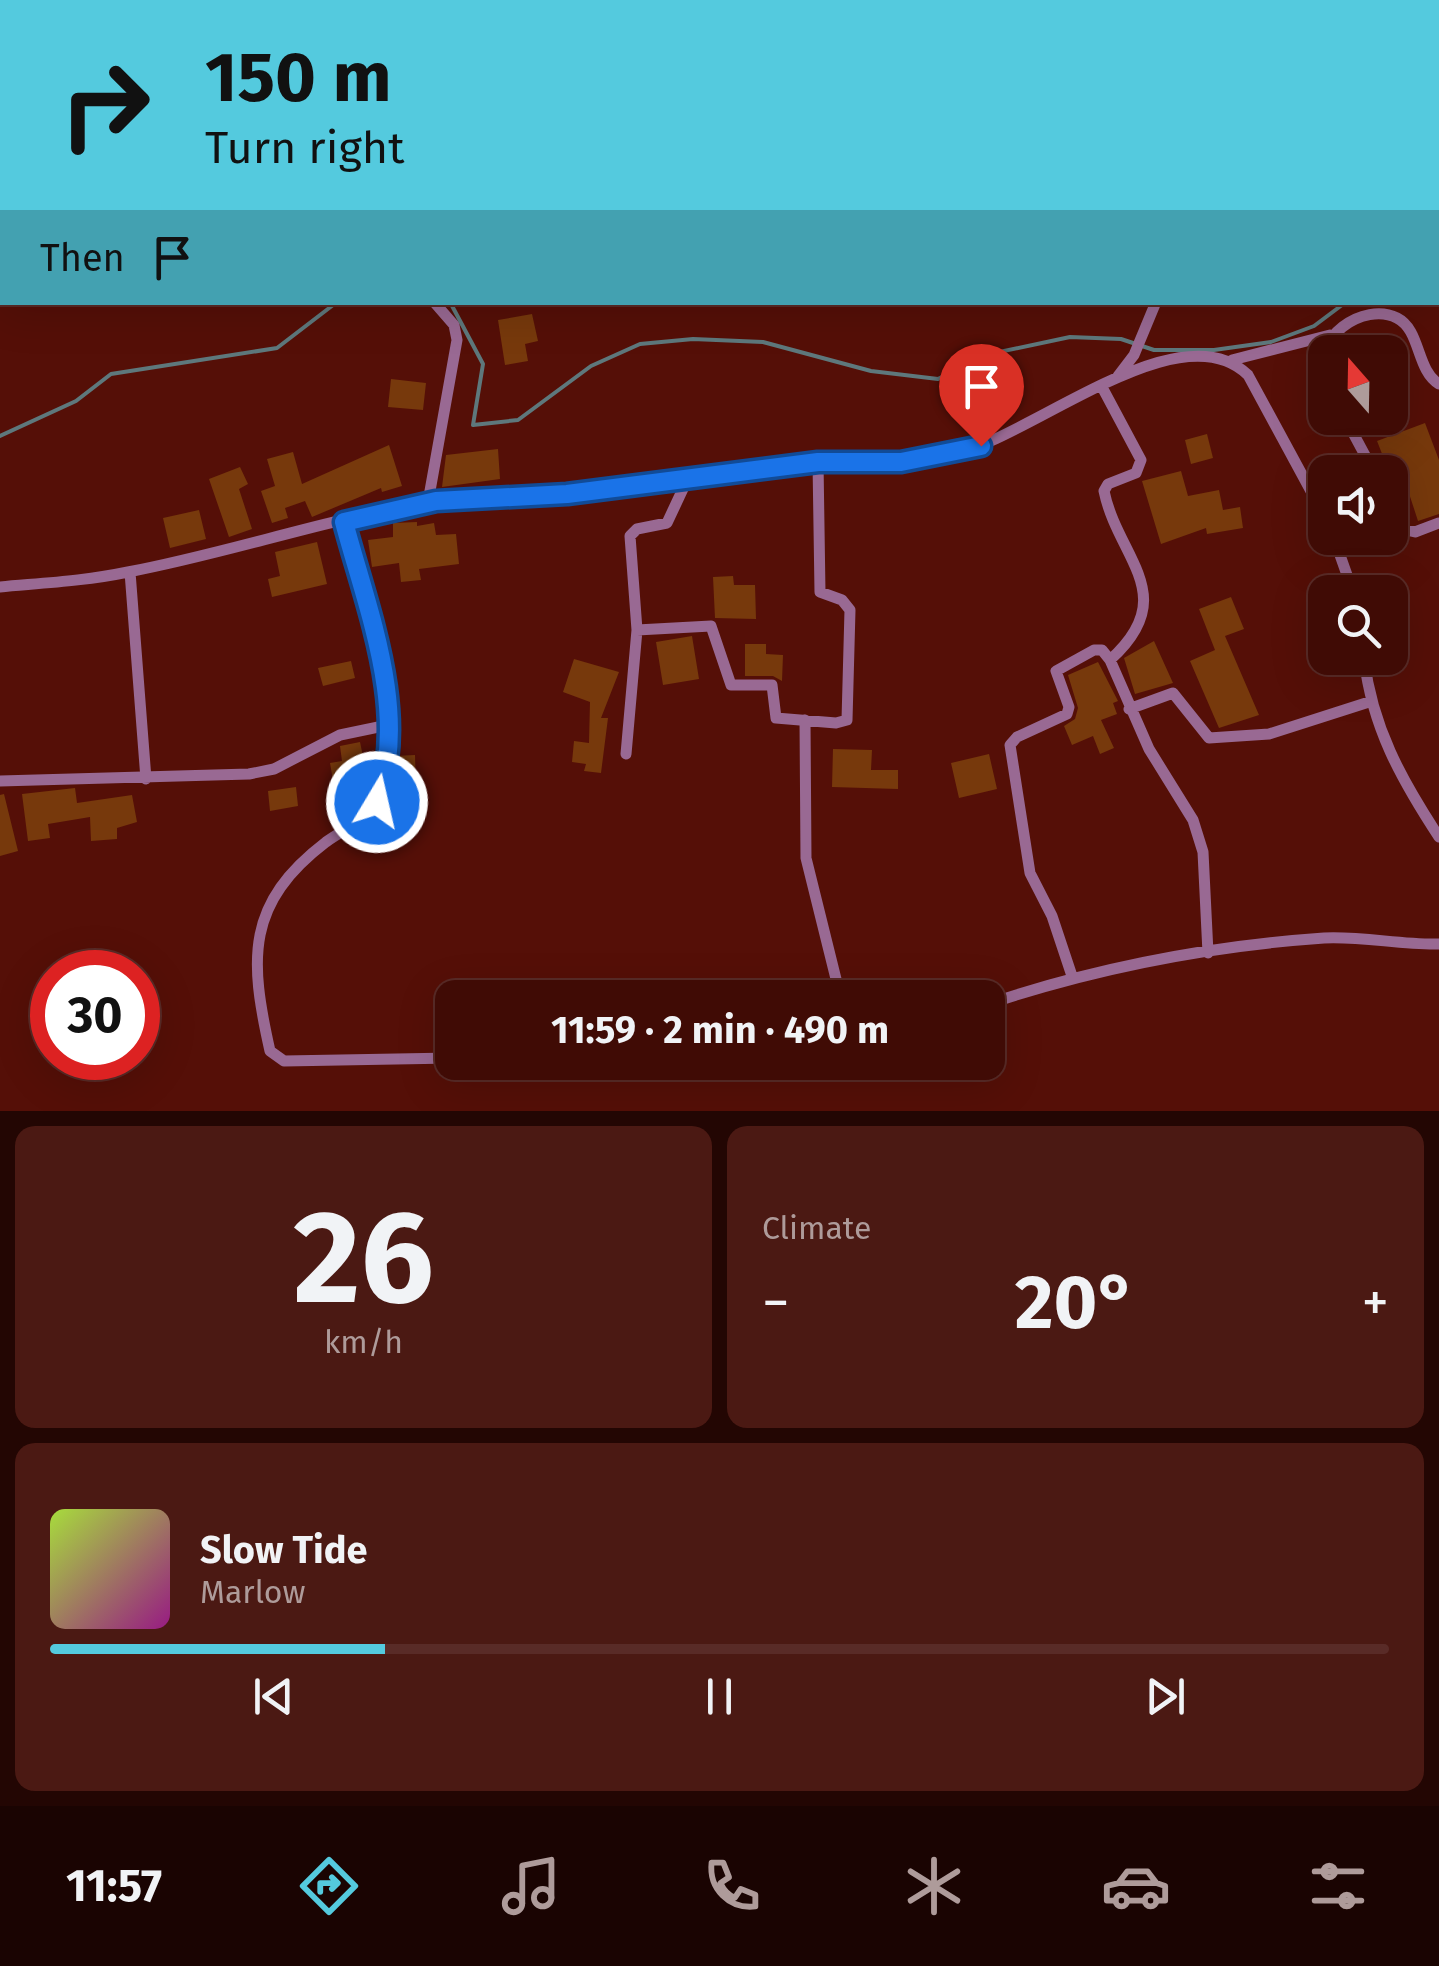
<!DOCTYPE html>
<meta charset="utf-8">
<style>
body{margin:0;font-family:"Fira Sans",sans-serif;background:#4b1913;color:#f1f3f6;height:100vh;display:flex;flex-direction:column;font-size:38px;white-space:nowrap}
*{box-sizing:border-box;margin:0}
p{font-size:32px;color:#ae9b9a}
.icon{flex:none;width:55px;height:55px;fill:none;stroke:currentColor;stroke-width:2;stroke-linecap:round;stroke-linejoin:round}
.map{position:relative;height:1111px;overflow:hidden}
.panel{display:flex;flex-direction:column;gap:15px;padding:15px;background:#230603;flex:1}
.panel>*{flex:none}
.guide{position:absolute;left:0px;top:0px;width:1440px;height:305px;box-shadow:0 10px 40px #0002,0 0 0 2px #592b27;background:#54cade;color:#111;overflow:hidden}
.needle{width:65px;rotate:340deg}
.fabs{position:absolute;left:1308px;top:335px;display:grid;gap:20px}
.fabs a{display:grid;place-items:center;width:100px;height:100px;border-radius:20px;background:#400b05;box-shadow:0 10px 40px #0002,0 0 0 2px #592b27;font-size:50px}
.speed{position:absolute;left:30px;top:950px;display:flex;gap:20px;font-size:50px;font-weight:700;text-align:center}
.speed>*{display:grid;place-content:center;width:130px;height:130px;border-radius:50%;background:#400b05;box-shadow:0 10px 40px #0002,0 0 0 2px #592b27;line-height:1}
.speed .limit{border:15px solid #d22;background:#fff;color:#111}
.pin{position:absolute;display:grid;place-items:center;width:85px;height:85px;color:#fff;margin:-102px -42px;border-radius:50% 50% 50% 0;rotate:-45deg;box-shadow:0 0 10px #0007}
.pin .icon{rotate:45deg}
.me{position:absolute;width:110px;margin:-55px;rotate:9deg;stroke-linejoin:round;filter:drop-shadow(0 0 8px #0008)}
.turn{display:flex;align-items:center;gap:35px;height:210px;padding:0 40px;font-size:45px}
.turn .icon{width:130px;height:130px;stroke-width:2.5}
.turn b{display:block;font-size:70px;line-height:85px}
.then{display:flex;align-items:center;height:95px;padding:0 40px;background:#0003;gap:20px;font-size:38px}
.big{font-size:75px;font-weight:700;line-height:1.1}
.panel .widget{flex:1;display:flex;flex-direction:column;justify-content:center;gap:15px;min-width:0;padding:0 35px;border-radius:20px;background:#4b1913}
.panel .dial{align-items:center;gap:0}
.dial b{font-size:130px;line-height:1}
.song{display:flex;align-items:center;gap:30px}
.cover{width:120px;height:120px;border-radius:15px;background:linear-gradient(135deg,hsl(80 70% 55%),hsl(310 70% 35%))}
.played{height:10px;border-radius:5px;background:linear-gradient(90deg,#54cade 25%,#592b27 25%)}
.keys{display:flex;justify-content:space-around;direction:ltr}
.heat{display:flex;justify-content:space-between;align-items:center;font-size:55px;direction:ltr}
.panel .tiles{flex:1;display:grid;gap:15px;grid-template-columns:1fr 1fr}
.widget:last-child{grid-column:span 2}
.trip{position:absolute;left:435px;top:980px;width:570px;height:100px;border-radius:20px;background:#400b05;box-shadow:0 10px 40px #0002,0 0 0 2px #592b27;font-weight:700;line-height:100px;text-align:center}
.tab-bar{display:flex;height:160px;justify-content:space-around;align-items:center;background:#1a0402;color:#ae9b9a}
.tab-bar .icon{width:70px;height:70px}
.tab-bar .on{color:#54cade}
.tab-bar b{font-size:45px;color:#f1f3f6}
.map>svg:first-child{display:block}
</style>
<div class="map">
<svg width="1439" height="1111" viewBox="0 0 1439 1111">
<rect width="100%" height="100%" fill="#550f07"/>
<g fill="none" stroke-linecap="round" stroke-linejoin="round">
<!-- stream -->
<path stroke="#5e787c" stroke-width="4" d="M 1438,292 L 1439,292
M 450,302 L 483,364 L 473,425 L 518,420 L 591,366 L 640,344 L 693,339 L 763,342 L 871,371 L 938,379 L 985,355 L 1070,337 L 1121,339 L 1154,350 L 1214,350 L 1271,342 L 1314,326 L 1346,302
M 0,436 L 76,401 L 111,374 L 277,348 L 337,302"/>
</g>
<!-- building -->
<path fill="#77390c" d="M 532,314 L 538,341 L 525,344 L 528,361 L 505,365 L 498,320 Z
M 391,379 L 426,383 L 423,410 L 388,407 Z
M 1425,423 L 1439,460 L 1439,514 L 1418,521 L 1403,475 L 1392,479 L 1377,441 Z
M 1207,434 L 1213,458 L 1191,464 L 1185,440 Z
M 389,445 L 402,486 L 382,492 L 381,488 L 312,517 L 305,501 L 285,508 L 288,518 L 272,523 L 261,491 L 275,486 L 267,459 L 293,452 L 302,484 Z
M 498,449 L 500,479 L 442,487 L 446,455 Z
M 240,467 L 248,484 L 239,489 L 252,529 L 229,537 L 209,479 Z
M 1181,471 L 1188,496 L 1219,490 L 1223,510 L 1240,507 L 1243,528 L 1207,534 L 1206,528 L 1161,544 L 1142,481 Z
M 199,510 L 206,539 L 170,548 L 163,518 Z
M 417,522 L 417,526 L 434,523 L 436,535 L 456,534 L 459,564 L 419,569 L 421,580 L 401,582 L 399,563 L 372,567 L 368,540 L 393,537 L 393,523 Z
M 317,542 L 327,584 L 272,597 L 268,579 L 280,576 L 275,552 Z
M 733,576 L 734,585 L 755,585 L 756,619 L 715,618 L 713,577 Z
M 1231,597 L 1244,629 L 1225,636 L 1259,715 L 1219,728 L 1190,661 L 1215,650 L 1199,609 Z
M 1325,603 L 1325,642 L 1316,645 L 1307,607 Z
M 692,636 L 699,679 L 663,685 L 656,642 Z
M 1154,641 L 1173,683 L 1135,694 L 1124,658 Z
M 745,644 L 766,644 L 766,654 L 783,655 L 782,681 L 773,676 L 745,676 Z
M 574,659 L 619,672 L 601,718 L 608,718 L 601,773 L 584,771 L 586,764 L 572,762 L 574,741 L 589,743 L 590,702 L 563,692 Z
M 351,661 L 355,678 L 323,686 L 318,668 Z
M 1098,662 L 1118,701 L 1113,703 L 1117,714 L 1101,720 L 1114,748 L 1100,754 L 1093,736 L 1072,745 L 1064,726 L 1075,719 L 1078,708 L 1068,675 Z
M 360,742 L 368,780 L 334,786 L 330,763 L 342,761 L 340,746 Z
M 833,749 L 872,750 L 871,770 L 898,770 L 898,789 L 832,787 Z
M 989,754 L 997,789 L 959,798 L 951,763 Z
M 415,755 L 416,789 L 394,789 L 394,756 Z
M 296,787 L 298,806 L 270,811 L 268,791 Z
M 75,788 L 77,803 L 132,795 L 137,822 L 117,828 L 117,839 L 91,841 L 90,817 L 48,824 L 50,838 L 28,841 L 22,794 Z
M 4,794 L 18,851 L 0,856 L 0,795 Z"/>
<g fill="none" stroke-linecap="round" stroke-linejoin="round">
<!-- minor -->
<path stroke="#996993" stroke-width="11" d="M 486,0 L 486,2
M 967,0 L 967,2
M 1232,0 L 1233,2
M 1232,360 L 1330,335
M 1118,376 L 1134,355 L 1156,302
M 1325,380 C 1309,338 1364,301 1397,318 C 1421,330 1416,370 1439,384
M 1102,387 L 1141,460 L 1136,473 L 1108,484 L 1104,491 C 1118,559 1182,595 1110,660 L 1149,749 L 1193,820 L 1203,852 L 1208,953
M 1345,418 L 1374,472
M 428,502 L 457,340 L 454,325 L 434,302
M 1390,506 L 1406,530 L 1415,532 L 1439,523
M 344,523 C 365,601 393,679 384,761 C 383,773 383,787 378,799 C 369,819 344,829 326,842 C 246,903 249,958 270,1051 L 284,1061 L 452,1058
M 1334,538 L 1353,592
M 130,572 L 146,779
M 0,587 C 43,583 85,581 128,572 C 229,553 329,518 431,502 C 475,495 522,499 567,494 C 650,485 731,468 815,462 C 860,459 906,465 951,455 C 1030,439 1180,308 1248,375 L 1325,517
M 637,630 L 711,626 L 731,685 L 772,685 L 776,718 L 836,723 L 847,720 L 850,610 L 842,600 L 820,592 L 818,462
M 1364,658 C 1372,727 1401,779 1439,837
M 1129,709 L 1173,693 L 1209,738 L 1269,734 L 1369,702
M 805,720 L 806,858 L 839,991
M 626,754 L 637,630 L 630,536 L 637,529 L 667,523 L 689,476
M 0,781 L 249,774 L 274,769 L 340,735 L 388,725
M 1072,976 L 1052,916 L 1030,873 L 1010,745 L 1017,737 L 1067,714 L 1069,707 L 1056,671 L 1094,650 L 1102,650 L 1110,660
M 683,998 C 741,982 817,986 876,998
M 988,1004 C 1096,968 1210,946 1324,938 C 1362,936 1401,945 1439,944"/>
</g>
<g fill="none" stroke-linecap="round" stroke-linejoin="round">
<!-- route casing -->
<g stroke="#114b97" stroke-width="25">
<path id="route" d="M 377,802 C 410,713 367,609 344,522 L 436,501 L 567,494 L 818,462 L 901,462 L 981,446"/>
</g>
<!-- route -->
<use href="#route" stroke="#1a73e8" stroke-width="18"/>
</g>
</svg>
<div class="fabs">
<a><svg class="needle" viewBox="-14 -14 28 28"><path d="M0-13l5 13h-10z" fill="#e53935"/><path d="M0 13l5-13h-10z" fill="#ae9b9a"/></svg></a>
<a><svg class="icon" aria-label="sound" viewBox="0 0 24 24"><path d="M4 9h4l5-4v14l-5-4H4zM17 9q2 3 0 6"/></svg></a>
<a><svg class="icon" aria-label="search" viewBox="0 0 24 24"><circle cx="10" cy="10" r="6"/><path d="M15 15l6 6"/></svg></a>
</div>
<div class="speed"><div class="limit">30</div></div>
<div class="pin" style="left:981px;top:446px;background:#d93025"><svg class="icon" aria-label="arrive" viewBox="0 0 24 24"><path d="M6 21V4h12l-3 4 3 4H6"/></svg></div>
<svg class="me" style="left:377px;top:802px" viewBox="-20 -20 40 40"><circle r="17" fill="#1a73e8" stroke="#fff" stroke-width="3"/><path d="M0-11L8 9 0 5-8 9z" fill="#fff"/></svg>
<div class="trip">11:59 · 2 min · 490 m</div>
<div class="guide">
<div class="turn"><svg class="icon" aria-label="right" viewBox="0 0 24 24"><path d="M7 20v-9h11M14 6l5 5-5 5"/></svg><div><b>150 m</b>Turn right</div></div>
<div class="then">Then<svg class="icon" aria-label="arrive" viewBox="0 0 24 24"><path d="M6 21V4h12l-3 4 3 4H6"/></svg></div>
</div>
</div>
<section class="panel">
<div class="tiles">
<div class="widget dial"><b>26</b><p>km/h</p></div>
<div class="widget"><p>Climate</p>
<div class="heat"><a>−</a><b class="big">20°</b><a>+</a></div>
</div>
<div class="widget">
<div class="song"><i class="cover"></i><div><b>Slow Tide</b><p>Marlow</p></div></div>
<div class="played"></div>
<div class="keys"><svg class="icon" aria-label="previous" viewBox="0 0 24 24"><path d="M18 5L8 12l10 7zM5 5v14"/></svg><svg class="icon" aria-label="pause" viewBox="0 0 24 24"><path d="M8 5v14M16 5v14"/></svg><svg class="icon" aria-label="next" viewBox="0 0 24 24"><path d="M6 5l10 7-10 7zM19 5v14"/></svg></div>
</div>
</div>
</section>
<nav class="tab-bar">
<b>11:57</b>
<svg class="icon on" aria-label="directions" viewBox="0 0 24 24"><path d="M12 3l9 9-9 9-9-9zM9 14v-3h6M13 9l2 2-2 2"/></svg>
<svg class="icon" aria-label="music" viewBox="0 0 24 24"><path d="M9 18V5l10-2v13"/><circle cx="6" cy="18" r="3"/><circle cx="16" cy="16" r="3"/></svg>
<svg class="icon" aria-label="phone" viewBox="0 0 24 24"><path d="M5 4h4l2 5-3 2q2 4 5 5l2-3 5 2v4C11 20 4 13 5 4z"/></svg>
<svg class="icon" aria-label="climate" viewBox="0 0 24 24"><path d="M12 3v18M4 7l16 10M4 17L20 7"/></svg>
<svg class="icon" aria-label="car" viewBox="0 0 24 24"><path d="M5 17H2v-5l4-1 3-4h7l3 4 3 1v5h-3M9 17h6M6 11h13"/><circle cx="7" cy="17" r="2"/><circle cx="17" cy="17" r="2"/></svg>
<svg class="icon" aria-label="filters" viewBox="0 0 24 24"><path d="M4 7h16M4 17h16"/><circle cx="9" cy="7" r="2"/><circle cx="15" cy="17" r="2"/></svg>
</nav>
